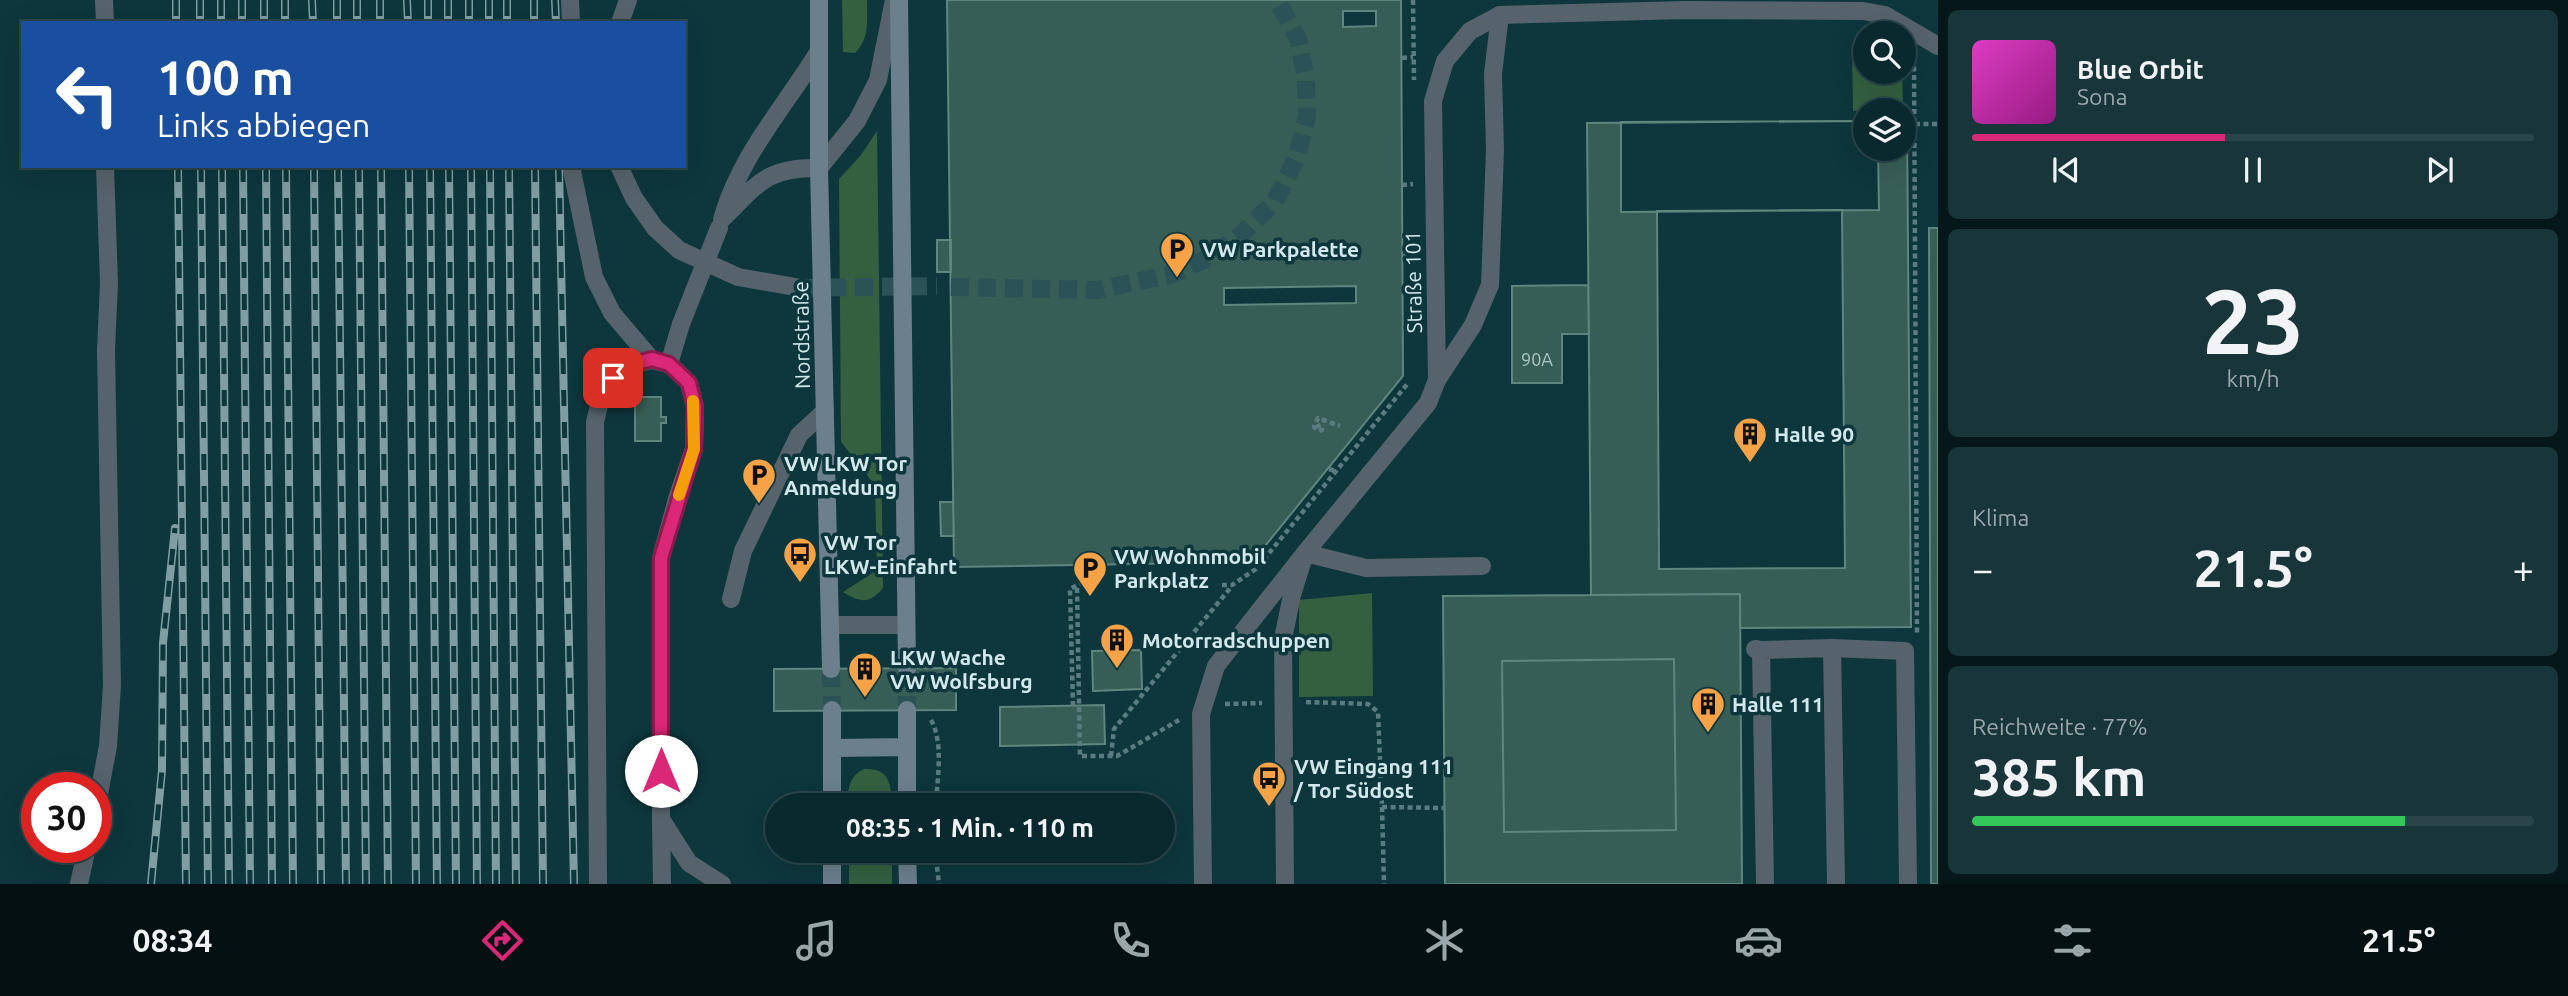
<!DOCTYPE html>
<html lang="de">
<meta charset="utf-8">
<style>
body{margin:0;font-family:Ubuntu,sans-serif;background:#18353a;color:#f1f3f6;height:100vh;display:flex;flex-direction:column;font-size:26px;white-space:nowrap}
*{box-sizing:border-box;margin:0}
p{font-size:23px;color:#99a6aa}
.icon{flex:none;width:38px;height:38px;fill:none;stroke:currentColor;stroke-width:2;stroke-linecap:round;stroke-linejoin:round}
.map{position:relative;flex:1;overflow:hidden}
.side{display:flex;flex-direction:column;gap:10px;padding:10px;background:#061719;width:630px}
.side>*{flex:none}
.hud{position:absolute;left:21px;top:21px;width:665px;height:147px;border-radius:0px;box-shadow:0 7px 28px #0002,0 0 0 2px #2a454a;background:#1a4fa0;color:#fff;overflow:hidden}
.tools{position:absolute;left:1853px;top:21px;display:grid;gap:14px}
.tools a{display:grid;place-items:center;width:63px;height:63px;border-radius:50%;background:#0a292e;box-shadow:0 7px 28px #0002,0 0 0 2px #2a454a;font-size:35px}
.speed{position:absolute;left:21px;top:772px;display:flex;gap:14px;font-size:35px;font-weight:700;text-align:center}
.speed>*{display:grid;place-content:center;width:91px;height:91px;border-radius:50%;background:#0a292e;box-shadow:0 7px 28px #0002,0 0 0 2px #2a454a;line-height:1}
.speed .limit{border:10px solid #d22;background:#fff;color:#111}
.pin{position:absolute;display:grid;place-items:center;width:60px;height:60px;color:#fff;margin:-30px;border-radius:14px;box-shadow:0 4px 10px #0006}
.me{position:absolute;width:77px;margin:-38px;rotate:0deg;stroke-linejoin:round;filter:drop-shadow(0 0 5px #0008)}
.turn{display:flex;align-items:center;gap:24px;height:147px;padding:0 21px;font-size:32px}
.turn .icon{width:91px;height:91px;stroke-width:2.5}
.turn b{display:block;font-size:49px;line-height:60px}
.big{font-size:52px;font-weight:600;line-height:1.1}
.side .card{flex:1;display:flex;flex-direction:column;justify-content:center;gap:10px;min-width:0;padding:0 24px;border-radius:10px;background:#18353a}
.side .dial{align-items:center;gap:0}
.dial b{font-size:91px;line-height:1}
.song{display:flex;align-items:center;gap:21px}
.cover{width:84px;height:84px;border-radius:10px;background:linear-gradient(135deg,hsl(310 70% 55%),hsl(310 70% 35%))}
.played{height:7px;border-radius:4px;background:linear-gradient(90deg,#db2777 45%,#2a454a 45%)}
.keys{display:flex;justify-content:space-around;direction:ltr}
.heat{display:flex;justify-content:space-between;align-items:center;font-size:38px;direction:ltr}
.charge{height:10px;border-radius:5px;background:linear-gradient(90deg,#34c759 77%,#2a454a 0)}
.trip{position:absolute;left:765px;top:793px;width:410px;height:70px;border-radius:35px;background:#0a292e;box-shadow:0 7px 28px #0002,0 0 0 2px #2a454a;font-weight:600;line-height:70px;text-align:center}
.tabs{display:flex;height:112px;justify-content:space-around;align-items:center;background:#041012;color:#99a6aa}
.tabs .icon{width:49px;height:49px}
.tabs .current{color:#db2777}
.tabs b{font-size:32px;color:#f1f3f6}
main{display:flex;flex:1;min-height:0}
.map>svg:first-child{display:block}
</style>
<main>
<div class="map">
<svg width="1938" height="884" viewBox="0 0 1938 884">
<rect width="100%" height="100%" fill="#0d373d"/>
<!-- green -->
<path fill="#346040" d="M 842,0 L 867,0 C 867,19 870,39 855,53 L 843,52 Z
M 1852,45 L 1865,46 L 1866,72 L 1902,72 L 1903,110 L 1853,111 Z
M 877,131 L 883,588 C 869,604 861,603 843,592 L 877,570 L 875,485 L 841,442 L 839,179 L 861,155 Z
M 1372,593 L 1373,696 L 1299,697 L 1299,600 Z
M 864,769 C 890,768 891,784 892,805 L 848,805 C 848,789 848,777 864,769 Z
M 849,851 L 892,851 L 892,884 L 849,884 Z"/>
<!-- building -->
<path fill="#375e56" stroke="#5f867e" stroke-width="2" fill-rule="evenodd" d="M 947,0 L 1401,0 L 1403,376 L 1252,562 L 954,567 Z
M 1343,11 L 1376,11 L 1376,26 L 1343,27 Z
M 1866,121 L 1866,149 L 1878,149 L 1879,210 L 1621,212 L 1621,122 Z
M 1866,121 L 1866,149 L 1904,149 L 1904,121 L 1907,121 L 1911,627 L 1740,628 L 1740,594 L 1591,595 L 1587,123 Z
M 1842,210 L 1845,568 L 1659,569 L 1657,211 Z
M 1929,228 L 1938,228 L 1938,884 L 1931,884 Z
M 937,240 L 951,240 L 951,272 L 937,272 Z
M 1588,285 L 1589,334 L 1562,334 L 1562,383 L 1512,383 L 1512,286 Z
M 1356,286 L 1356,303 L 1224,305 L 1224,288 Z
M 635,397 L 661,397 L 661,417 L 666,417 L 666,423 L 661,423 L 661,441 L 635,441 Z
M 940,502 L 953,502 L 954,536 L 941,536 Z
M 1740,594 L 1742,884 L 1445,884 L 1443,596 ZM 1674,659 L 1676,830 L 1504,832 L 1502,661 Z
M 1141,650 L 1142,689 L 1093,691 L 1092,651 Z
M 1674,659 L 1676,830 L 1504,832 L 1502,661 Z
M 956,668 L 956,710 L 774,711 L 774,669 Z
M 1104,705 L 1105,744 L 1000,746 L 1000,707 Z"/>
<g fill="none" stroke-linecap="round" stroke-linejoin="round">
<!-- street-tunnel -->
<path stroke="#2b5257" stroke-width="18" stroke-dasharray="18 9" stroke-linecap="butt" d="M 951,287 L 1097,290 L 1173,274 L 1204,260 L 1240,236 L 1275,201 L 1296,159 L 1307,117 L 1306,79 L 1298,39 L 1277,0
M 801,288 L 937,286"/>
<!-- secondary-tunnel -->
<path stroke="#2b5257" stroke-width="18" stroke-dasharray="18 9" stroke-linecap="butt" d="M 831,669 L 832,710
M 907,669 L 907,710"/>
<!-- path -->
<path stroke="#5a7c81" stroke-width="4.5" stroke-dasharray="5 3.5" stroke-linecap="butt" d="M 1413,0 L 1414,80
M 1402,58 L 1413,57
M 1914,58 L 1917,634
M 1915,124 L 1938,124
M 1402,185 L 1413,184
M 1403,256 L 1414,257
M 1316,427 L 1321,425 L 1322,430 L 1319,431 L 1314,427 L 1318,418 L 1340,426
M 1329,469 L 1336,471
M 1222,585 L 1232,585 L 1256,569 L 1409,382
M 1077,588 L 1080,756 L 1117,756 L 1179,720
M 1306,702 L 1368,704 L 1378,712 L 1382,807 L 1445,808
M 1225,704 L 1262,703
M 1073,706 L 1070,589 L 1098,574 L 1103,565
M 931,720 C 944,743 937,779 936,805
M 1111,756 L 1114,729 L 1232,586
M 1382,807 L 1384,884
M 935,850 L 939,884"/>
<!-- lane -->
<path stroke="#57636c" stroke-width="18" d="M 104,0 L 105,23
M 570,0 L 571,23
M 571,166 L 594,277 L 612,313 L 652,360
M 1437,380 L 1473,325 L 1490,285 L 1495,150 L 1493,74 L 1500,15
M 731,599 L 743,551 L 799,435 L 825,411
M 96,810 L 108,746 L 112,685 L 106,350 L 109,283 L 105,166
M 661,819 L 662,884
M 79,884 L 87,847
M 598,884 L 595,422 L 603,389 L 623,367 L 652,360 L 669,364
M 1285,884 L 1283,639 L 1292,595 L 1305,553 L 1366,568 L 1482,566"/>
<!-- street -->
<path stroke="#57636c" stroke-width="18" d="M 620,23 L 628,0
M 619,166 L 634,198 L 655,228 L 679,250 L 738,277 L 801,288
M 723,216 C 741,154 786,105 819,51
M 722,219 C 758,184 766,167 819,168 L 857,121 L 878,80 L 894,0
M 681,324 L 669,364 L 689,383 L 695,407 L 694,449 L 677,499 L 661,558 L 661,819 L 689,863 L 722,884
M 830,625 L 906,625
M 1832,648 L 1836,884
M 1755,649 L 1761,650 L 1765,884
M 1761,650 L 1832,648 L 1905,651 L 1908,884
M 1203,884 L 1201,714 L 1216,666 L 1305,553 L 1428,403 L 1437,380 L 1433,101 L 1445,61 L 1470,31 L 1500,15 L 1685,10 L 1863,11 L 1885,15 L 1938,46"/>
<!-- secondary -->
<path stroke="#6c7f8d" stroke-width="18" d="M 819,0 L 819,168 L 831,669
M 899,0 L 907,669
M 832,710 L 832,805
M 907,710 L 907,805
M 833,748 L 907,747
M 907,850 L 908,884
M 832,884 L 832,850"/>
<!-- rail casing -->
<g stroke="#7f9da2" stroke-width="8">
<path id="rail" d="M 176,0 L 176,23
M 200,0 L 200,23
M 221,0 L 221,23
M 242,0 L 242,23
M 264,0 L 264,23
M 285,0 L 285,23
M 312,0 L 313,23
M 337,0 L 337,23
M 357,0 L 357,23
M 380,0 L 380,23
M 407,0 L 408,23
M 428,0 L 428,23
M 448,0 L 448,23
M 469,0 L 469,23
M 489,0 L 489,23
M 507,0 L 507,23
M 534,0 L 534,23
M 555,0 L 556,23
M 178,166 L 186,884
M 201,166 L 208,884
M 222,166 L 229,884
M 243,166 L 250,884
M 266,166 L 272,884
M 286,166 L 293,884
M 314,166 L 321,884
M 338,166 L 346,884
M 359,166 L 366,884
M 381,166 L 388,884
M 409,166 L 416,884
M 430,166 L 437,884
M 449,166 L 456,884
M 471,166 L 477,884
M 490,166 L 496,884
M 509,166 L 516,884
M 535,166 L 543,884
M 559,166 L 574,884
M 151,884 L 162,770 L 163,643 L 175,528"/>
</g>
<!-- rail -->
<use href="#rail" stroke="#0d373d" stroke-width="5" stroke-dasharray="16" stroke-linecap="butt"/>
<!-- street-bridge -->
<path stroke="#57636c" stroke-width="18" d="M 681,324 L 719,228"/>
</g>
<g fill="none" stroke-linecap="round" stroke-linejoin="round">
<!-- route casing -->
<g stroke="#8e194d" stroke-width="18">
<path id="route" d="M 613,378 L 623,367 L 652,359 L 669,364 L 689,383 L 695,407 L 694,449 L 661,558 L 661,771"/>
</g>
<!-- route -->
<use href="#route" stroke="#db2777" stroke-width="12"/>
<!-- slow -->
<path stroke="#f59e0b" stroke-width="12" d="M 679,495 L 694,449 L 693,401"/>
</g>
<!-- icons -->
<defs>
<g id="parking-pin" transform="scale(1.75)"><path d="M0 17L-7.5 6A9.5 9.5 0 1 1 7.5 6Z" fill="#f6a247" stroke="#0d373d"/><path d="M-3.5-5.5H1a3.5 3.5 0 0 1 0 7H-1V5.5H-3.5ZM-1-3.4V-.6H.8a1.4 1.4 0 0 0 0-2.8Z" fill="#111"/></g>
<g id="building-pin" transform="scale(1.75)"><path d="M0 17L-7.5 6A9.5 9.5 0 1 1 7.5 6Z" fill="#f6a247" stroke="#0d373d"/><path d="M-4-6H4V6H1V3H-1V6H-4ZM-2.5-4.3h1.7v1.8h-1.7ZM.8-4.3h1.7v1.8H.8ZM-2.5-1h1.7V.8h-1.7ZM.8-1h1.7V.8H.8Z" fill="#111"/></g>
<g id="bus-pin" transform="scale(1.75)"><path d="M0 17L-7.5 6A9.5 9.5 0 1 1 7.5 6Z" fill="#f6a247" stroke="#0d373d"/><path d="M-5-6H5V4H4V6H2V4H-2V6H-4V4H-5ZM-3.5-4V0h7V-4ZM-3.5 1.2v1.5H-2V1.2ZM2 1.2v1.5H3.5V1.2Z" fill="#111"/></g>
</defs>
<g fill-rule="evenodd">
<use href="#parking-pin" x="1177" y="249"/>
<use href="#building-pin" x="1750" y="434"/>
<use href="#parking-pin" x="759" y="475"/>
<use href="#bus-pin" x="800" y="554"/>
<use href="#parking-pin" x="1090" y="568"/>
<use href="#building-pin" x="1117" y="640"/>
<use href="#building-pin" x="865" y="669"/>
<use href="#building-pin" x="1708" y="704"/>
<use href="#bus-pin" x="1269" y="778"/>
</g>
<g text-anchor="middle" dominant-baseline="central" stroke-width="7" stroke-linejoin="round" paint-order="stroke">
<!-- number labels -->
<g font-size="18" fill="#acc6c6">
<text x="1537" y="359">90A</text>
</g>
<!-- poi labels -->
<g font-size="21" font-weight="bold" fill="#d3e8ec" stroke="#0d373d" text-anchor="start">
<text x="1202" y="249">VW Parkpalette</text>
<text x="1774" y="434">Halle 90</text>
<text x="784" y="463">VW LKW Tor<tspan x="784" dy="24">Anmeldung</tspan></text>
<text x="824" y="542">VW Tor<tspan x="824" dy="24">LKW-Einfahrt</tspan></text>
<text x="1114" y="556">VW Wohnmobil<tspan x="1114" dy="24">Parkplatz</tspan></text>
<text x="1142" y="640">Motorradschuppen</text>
<text x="890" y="657">LKW Wache<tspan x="890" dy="24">VW Wolfsburg</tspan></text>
<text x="1732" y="704">Halle 111</text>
<text x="1294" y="766">VW Eingang 111<tspan x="1294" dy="24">/ Tor Südost</tspan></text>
</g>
<!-- street labels -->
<g font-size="21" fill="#d3e8ec" stroke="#0d373d">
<text transform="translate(1413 282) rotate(-91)">Straße 101</text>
<text transform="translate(801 335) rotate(-91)">Nordstraße</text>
</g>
</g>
</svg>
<div class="tools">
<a><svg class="icon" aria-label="search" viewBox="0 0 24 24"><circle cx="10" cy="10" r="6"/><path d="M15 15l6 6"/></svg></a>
<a><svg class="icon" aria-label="layers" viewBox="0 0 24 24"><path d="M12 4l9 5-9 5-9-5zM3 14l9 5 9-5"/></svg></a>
</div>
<div class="speed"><div class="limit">30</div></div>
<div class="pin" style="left:613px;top:378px;background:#d93025"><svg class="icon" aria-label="arrive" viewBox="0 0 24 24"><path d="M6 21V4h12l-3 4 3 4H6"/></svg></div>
<svg class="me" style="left:661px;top:771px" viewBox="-20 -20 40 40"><circle r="19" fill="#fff"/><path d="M0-13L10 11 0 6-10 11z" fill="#db2777"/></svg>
<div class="trip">08:35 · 1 Min. · 110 m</div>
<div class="hud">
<div class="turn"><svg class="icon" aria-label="left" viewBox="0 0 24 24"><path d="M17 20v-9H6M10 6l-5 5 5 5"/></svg><div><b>100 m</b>Links abbiegen</div></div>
</div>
</div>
<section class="side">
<div class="card">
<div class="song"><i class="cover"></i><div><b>Blue Orbit</b><p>Sona</p></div></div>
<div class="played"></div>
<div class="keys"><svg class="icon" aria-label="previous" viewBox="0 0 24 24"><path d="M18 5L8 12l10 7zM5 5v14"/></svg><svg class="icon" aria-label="pause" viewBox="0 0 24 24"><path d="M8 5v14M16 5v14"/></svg><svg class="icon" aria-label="next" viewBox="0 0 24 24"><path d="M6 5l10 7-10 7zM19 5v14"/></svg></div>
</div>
<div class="card dial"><b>23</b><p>km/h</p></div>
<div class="card"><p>Klima</p>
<div class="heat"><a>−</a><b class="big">21.5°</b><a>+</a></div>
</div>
<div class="card"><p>Reichweite · 77%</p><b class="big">385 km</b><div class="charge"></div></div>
</section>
</main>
<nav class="tabs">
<b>08:34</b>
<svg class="icon current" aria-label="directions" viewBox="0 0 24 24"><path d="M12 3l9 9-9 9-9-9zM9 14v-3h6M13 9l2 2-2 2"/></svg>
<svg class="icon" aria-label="music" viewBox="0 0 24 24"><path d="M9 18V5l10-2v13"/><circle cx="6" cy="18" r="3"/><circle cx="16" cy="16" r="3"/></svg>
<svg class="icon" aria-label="phone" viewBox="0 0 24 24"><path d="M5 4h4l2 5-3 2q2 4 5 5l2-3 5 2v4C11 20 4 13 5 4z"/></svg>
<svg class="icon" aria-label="climate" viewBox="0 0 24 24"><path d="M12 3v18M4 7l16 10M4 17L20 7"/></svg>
<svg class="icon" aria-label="car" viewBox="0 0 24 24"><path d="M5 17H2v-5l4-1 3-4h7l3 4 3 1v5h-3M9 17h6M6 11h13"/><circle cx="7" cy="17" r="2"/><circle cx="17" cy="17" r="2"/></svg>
<svg class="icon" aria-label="filters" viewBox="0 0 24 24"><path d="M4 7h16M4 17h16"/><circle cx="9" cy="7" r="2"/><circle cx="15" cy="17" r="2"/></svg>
<b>21.5°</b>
</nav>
